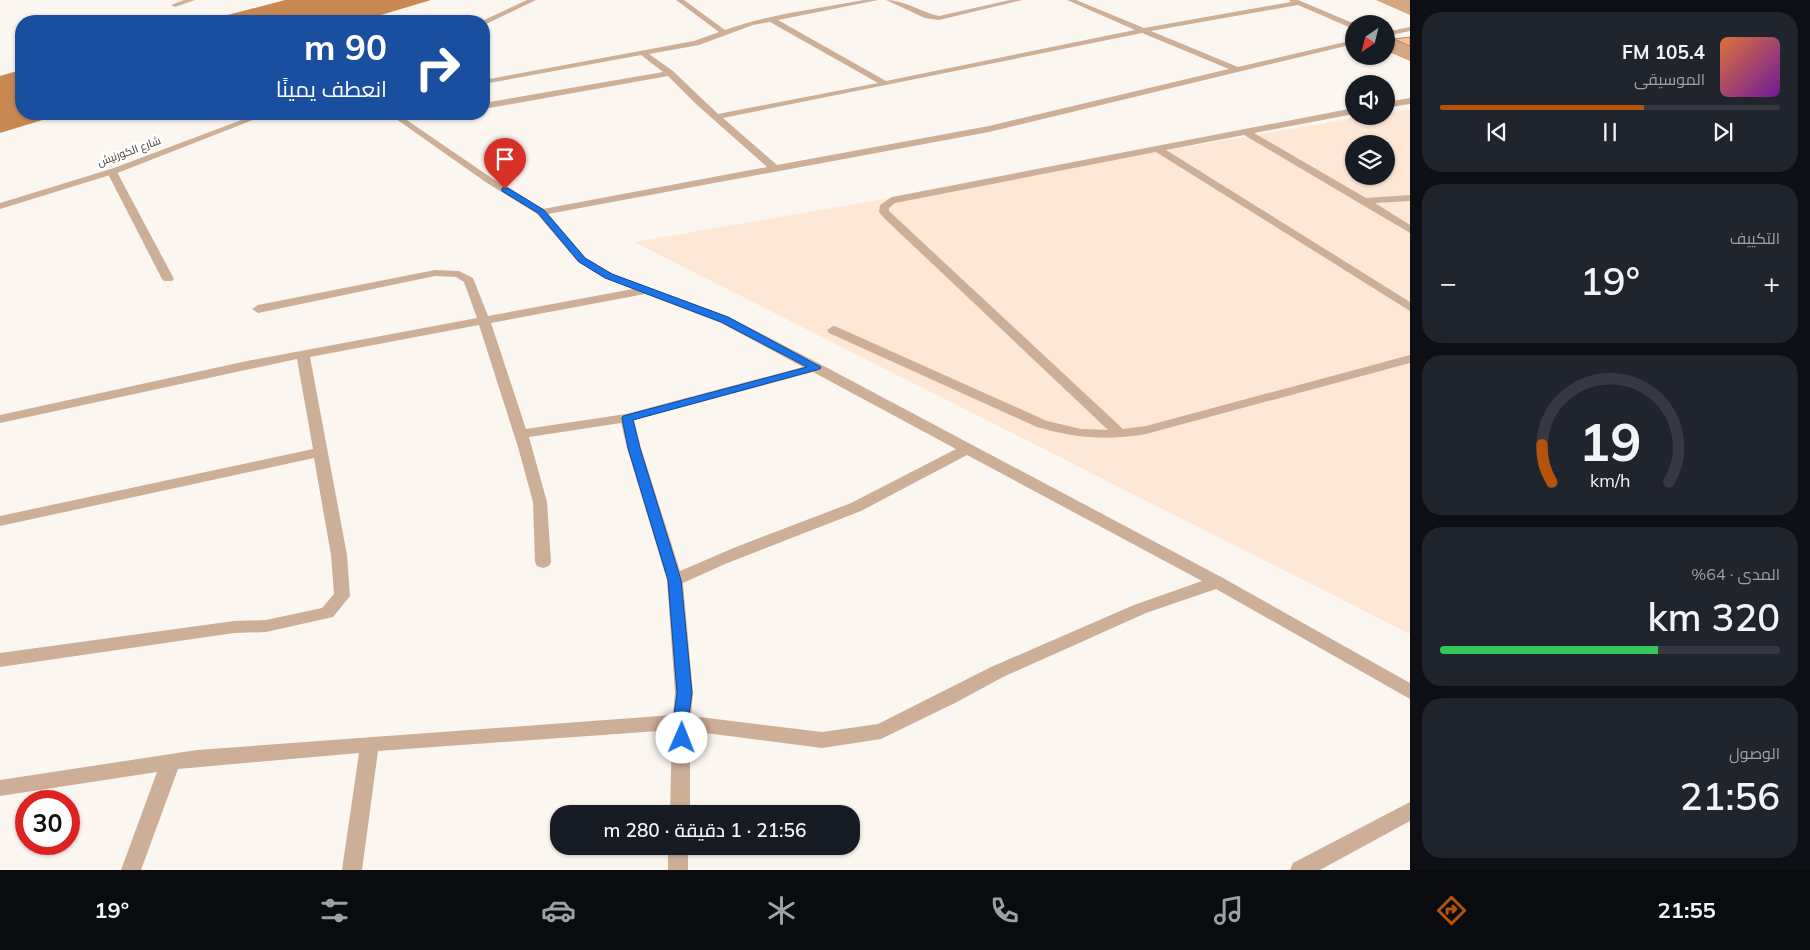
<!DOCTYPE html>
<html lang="ar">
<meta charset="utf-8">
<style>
body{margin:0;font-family:Mulish,Cairo,sans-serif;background:#20242c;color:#f1f3f6;direction:rtl;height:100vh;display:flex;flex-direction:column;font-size:19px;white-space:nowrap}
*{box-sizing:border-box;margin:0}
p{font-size:16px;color:#9ea1a6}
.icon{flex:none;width:28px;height:28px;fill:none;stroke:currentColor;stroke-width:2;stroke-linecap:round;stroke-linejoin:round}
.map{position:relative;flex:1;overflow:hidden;direction:ltr}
.sheet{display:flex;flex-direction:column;gap:12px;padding:12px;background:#0d0f14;width:400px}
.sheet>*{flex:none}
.banner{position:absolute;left:15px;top:15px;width:475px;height:105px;border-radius:20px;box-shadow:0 1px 4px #0004;direction:rtl;background:#1a4fa0;color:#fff;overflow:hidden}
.needle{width:32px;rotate:215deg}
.tools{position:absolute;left:1345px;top:15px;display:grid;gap:10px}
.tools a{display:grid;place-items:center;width:50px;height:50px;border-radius:50%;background:#171b24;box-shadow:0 1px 4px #0004;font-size:25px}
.speed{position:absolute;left:15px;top:790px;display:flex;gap:10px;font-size:25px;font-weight:700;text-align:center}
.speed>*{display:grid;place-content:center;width:65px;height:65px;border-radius:50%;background:#171b24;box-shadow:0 1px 4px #0004;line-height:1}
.speed .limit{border:8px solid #d22;background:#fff;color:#111}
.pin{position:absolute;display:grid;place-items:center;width:42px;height:42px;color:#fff;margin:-51px -21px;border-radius:50% 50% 50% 0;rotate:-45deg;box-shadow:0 0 5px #0007}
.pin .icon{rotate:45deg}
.me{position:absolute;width:55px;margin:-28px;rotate:1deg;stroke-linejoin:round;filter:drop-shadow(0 0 4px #0008)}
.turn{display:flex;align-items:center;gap:18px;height:105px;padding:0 20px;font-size:22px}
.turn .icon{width:65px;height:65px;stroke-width:2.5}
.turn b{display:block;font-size:35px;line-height:42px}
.big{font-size:38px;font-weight:600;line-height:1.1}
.sheet .tile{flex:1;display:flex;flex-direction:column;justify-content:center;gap:8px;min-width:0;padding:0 18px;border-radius:20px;background:#20242c}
.sheet .dial{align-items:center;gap:0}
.dial svg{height:130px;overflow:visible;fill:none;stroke:#363941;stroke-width:7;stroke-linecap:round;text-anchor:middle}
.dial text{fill:#f1f3f6;stroke:none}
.song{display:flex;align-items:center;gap:15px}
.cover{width:60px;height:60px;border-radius:8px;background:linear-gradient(135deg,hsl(20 70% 55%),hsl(280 70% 35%))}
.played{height:5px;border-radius:2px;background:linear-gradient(90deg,#b45309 60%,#363941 60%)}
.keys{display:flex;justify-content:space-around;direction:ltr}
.heat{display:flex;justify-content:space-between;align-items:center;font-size:28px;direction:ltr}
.charge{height:8px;border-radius:4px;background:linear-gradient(90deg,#34c759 64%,#363941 0)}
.trip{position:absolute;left:550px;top:805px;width:310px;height:50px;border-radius:20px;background:#171b24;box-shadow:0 1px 4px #0004;font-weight:600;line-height:50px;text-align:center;direction:rtl}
.tabs{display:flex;height:80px;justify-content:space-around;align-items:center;background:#090b0e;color:#9ea1a6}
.tabs .icon{width:35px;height:35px}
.tabs .active{color:#b45309}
.tabs b{font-size:22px;color:#f1f3f6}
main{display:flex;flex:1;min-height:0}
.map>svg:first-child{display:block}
</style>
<main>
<section class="sheet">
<div class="tile">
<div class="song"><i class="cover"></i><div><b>105.4 FM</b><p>الموسيقى</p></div></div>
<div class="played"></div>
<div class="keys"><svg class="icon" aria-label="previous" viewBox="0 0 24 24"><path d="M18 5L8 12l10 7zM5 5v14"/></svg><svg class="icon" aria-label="pause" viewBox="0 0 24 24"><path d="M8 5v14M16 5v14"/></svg><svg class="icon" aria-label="next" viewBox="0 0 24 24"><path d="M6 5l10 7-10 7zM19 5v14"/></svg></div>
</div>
<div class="tile"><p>التكييف</p>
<div class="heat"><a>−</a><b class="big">19°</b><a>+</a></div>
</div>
<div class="tile dial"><svg viewBox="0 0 100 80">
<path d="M14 69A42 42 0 1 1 86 69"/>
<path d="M14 69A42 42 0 0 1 8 46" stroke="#b45309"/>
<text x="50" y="56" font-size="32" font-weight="700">19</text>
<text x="50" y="72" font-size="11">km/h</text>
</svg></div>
<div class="tile"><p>المدى · 64%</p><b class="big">320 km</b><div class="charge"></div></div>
<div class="tile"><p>الوصول</p><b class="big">21:56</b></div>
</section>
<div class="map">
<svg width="1410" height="870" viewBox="0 0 1410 870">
<rect width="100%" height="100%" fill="#fcf6f1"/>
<!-- built -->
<path fill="#ffe7d6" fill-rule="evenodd" d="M 1410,109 L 1410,634 L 634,242 L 1366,116 L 1386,116 L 1386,113 ZM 1354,144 L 1386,144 L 1386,176 L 1354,176 Z"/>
<!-- water -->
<path fill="#c98851" d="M 285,0 L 431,0 L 361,21 L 205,21 Z
M 21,70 L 21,114 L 62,114 L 0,133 L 0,76 Z"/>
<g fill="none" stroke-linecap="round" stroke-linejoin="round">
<!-- service -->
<path fill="#cdae97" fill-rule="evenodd" d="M 184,0 L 195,0 L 175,7 L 171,5 Z
M 1410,98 L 1410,104 L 1386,108 L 1386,102 Z
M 1354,108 L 1354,114 L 1254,133 L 1366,198 L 1410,195 L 1410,201 L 1375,203 L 1410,225 L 1410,233 L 1244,135 L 1166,150 L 1410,302 L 1410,311 L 1156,152 L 895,203 L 889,208 L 889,211 L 1123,429 L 1146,426 L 1410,355 L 1410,363 L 1146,434 C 1106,441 1076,438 1037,427 L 829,333 L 827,330 L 833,326 L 837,327 L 1047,421 L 1081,429 L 1108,430 L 884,218 L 879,212 L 880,205 L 892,197 Z"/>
<!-- minor -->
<path fill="#cdae97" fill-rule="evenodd" d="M 676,0 L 684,0 L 725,30 C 769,14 817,9 864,0 L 878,0 L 778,20 L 886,81 L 1135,30 L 1067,0 L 1076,0 L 1144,28 L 1291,2 L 1289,0 L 1298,0 L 1355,24 L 1354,28 L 1351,28 L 1298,5 L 1151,31 L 1238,67 L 1354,40 L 1354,44 L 989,132 L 548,214 L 586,258 L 613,274 L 729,317 L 820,364 L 1223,578 L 1410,683 L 1410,699 L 1216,589 L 1146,613 L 1003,677 L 957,702 L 881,739 L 822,748 L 690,731 L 690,814 L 670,814 L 672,730 L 378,751 L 362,870 L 342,870 L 359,753 L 178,769 L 141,870 L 121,870 L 157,772 L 0,796 L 0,780 L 197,750 L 673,715 L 675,693 L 667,580 L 627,448 L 621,423 L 529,437 L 547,502 L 551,562 L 549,566 L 543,568 L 537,566 L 535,562 L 533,502 L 518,447 L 479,325 L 310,357 L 347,555 L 350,596 L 333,617 L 266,632 L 234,633 L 0,667 L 0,653 L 234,621 L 266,620 L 322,608 L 334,594 L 331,555 L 314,458 L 0,526 L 0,516 L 313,449 L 297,359 L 0,423 L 0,415 L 247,361 L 477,318 L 464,282 L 456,277 L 435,276 L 258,313 L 252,309 L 258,305 L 435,270 L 459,271 L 473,278 L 488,316 L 633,289 L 605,278 L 578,262 L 537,214 L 487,183 L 389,114 L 398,114 L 493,179 L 543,209 L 767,167 L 696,104 L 668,76 L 484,109 L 484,103 L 663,72 L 641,55 L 484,84 L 484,80 L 694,41 L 719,32 ZM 770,22 L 878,83 L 718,114 L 673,71 L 649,54 L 699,45 L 753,25 ZM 1142,33 L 1229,69 L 989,126 L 777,165 L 723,118 ZM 645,294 L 721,323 L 803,367 L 626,414 L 526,429 L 491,323 ZM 813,372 L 956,449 L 851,503 L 736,547 L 680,571 L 641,448 L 634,420 ZM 967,455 L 1202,581 L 1134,605 L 991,667 L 878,724 L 822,732 L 691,716 L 693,693 L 683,583 L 725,564 L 861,511 Z
M 886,0 C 904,0 921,12 939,16 L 1010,0 L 1022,0 L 939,20 L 925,18 Z
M 1410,27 L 1410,31 L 1386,36 L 1386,32 Z
M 112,169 L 117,172 L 174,279 L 172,281 L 164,281 L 162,279 L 107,172 Z
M 1410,802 L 1410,821 L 1320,870 L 1290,870 L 1293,863 Z
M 668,846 L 688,846 L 688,870 L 668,870 Z"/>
<!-- tertiary -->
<path fill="#cdae97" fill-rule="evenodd" d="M 527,0 L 536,0 L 484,25 L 484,21 L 482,21 Z
M 257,114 L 268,114 L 120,172 L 0,209 L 0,203 L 114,168 Z"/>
</g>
<!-- wall -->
<path fill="#d6a681" d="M 1376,0 L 1410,0 L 1410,15 Z
M 1410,37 L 1410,61 L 1389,52 L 1394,39 Z"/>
<!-- building -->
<path fill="#f9c196" stroke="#ae8769" d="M 1410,37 L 1410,46 L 1394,39 Z"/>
<!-- route -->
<path fill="#1a73e8" stroke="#114b97" d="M 502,188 L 508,188 L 544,210 L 585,258 L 612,274 L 728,317 L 821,367 L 820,369 L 633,420 L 640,448 L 681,580 L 692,693 L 688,722 L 689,738 L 687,742 L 682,744 L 676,742 L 674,738 L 673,722 L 677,693 L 668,580 L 628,448 L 622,418 L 623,416 L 807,367 L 721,322 L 605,278 L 579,262 L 538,213 L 502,191 Z"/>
<g text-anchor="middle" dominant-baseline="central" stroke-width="5" stroke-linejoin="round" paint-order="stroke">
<!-- far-street labels -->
<g font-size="11" fill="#45382f" stroke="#fff">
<text transform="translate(129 151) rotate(-20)">شارع الكورنيش</text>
</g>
</g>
</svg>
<div class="tools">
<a><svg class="needle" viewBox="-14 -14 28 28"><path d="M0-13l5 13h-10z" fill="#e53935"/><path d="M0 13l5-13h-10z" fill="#9ea1a6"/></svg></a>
<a><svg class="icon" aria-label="sound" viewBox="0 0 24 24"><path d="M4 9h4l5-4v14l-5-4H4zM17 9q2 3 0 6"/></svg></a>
<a><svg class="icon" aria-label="layers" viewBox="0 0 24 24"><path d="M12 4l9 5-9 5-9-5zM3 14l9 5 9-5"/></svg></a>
</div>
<div class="speed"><div class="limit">30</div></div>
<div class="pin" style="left:505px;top:189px;background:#d93025"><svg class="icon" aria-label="arrive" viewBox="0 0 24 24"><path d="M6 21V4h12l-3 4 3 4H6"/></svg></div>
<svg class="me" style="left:682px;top:738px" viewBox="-20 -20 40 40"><circle r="19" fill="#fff"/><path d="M0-13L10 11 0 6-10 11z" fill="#1a73e8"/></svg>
<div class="trip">21:56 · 1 دقيقة · 280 m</div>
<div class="banner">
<div class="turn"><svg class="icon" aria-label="right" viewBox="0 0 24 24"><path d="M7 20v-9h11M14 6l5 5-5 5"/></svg><div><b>90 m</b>انعطف يمينًا</div></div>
</div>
</div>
</main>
<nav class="tabs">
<b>21:55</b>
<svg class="icon active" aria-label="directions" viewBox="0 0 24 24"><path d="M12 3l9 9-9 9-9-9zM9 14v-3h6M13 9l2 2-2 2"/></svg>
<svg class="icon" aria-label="music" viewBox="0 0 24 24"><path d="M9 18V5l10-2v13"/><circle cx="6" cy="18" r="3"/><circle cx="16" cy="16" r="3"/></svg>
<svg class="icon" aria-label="phone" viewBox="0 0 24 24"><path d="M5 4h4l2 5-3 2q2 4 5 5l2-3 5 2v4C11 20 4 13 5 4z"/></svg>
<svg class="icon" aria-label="climate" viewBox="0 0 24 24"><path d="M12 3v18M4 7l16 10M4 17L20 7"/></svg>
<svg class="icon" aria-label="car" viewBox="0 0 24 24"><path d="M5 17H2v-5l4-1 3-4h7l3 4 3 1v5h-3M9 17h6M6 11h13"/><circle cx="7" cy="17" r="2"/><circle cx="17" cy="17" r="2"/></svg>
<svg class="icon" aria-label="filters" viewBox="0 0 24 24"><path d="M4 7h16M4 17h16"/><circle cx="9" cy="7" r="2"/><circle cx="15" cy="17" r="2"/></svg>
<b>19°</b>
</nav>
